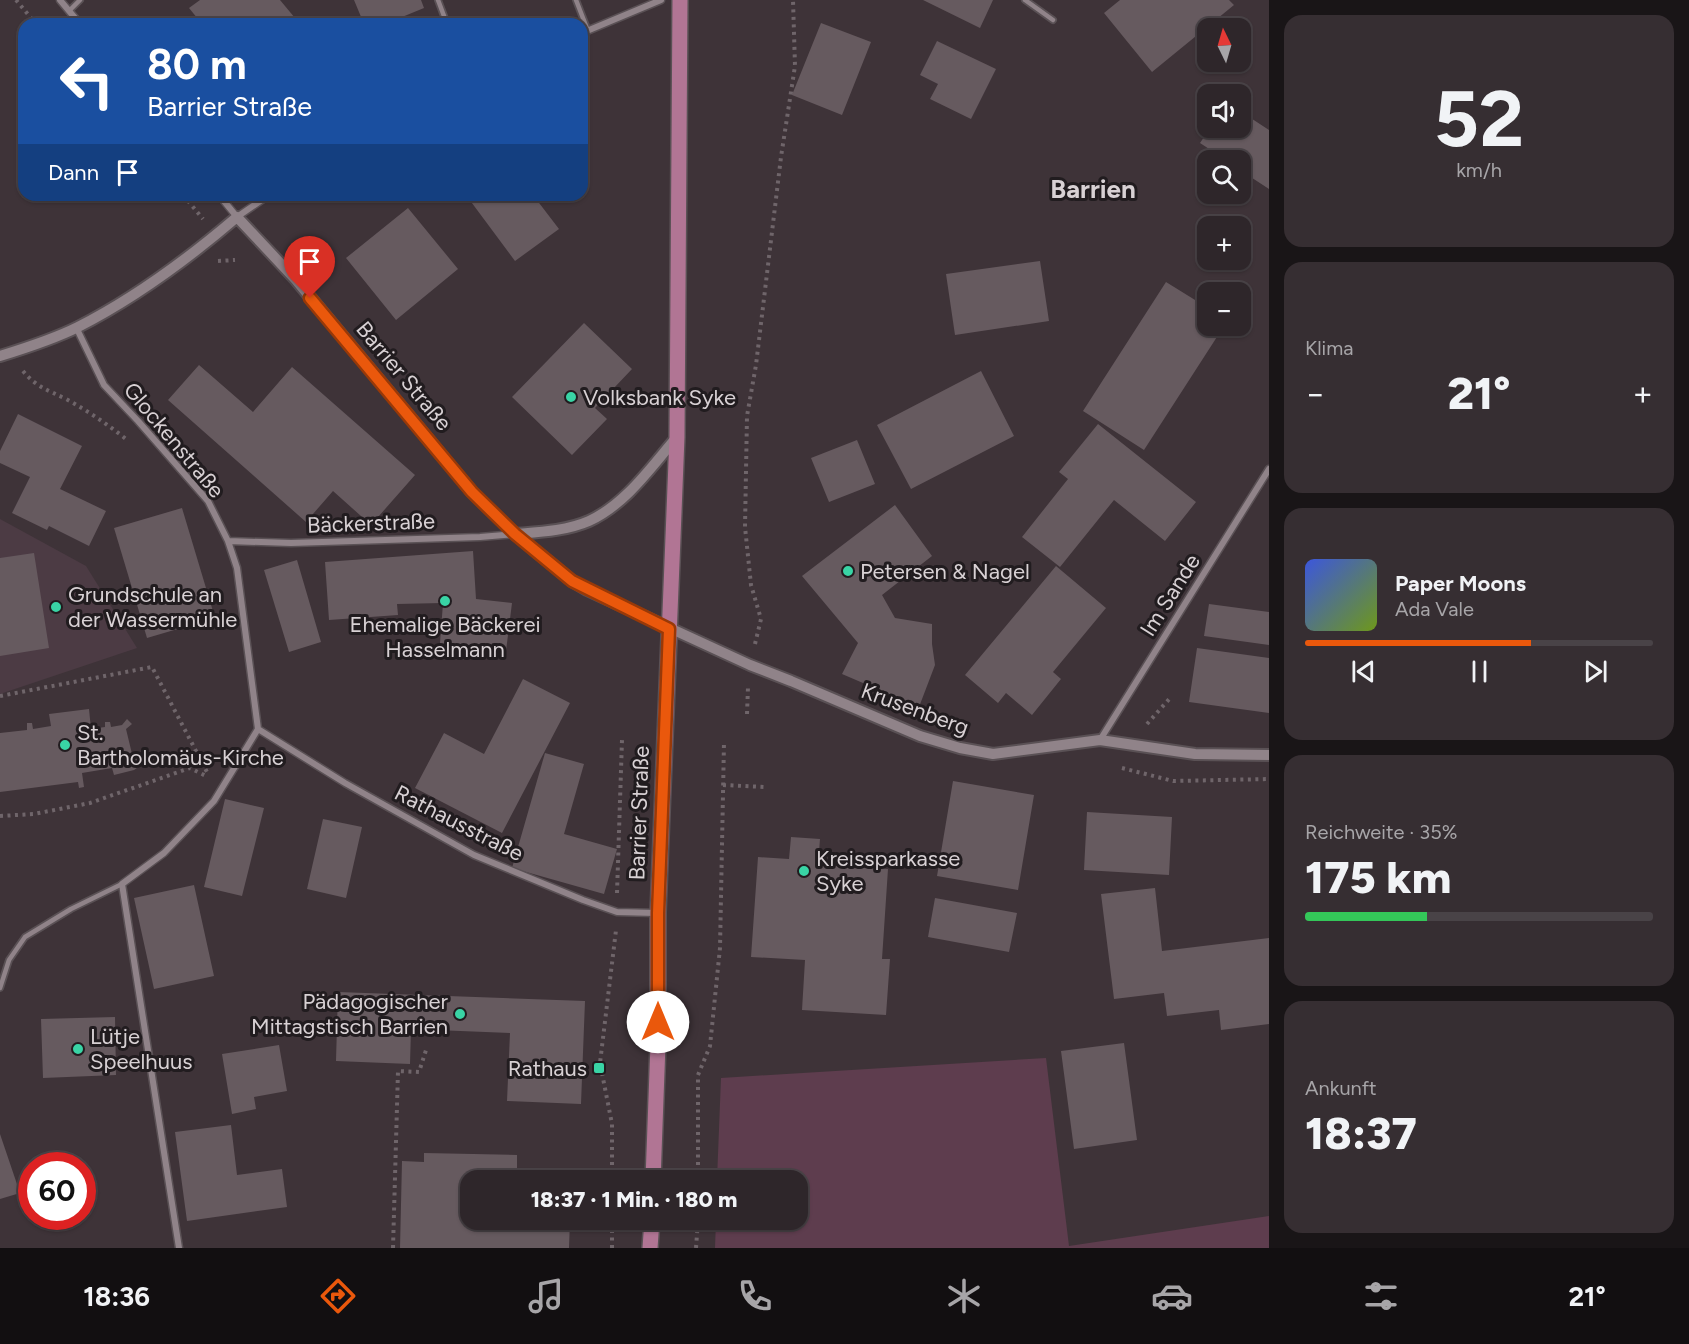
<!DOCTYPE html>
<html lang="de">
<meta charset="utf-8">
<style>
body{margin:0;font-family:Figtree,sans-serif;background:#362e32;color:#f1f3f6;height:100vh;display:flex;flex-direction:column;font-size:22px;white-space:nowrap}
*{box-sizing:border-box;margin:0}
p{font-size:20px;color:#a7a5a8}
.icon{flex:none;width:33px;height:33px;fill:none;stroke:currentColor;stroke-width:2;stroke-linecap:round;stroke-linejoin:round}
.map{position:relative;flex:1;overflow:hidden}
.panel{display:flex;flex-direction:column;gap:15px;padding:15px;background:#191517;width:420px}
.panel>*{flex:none}
.banner{position:absolute;left:18px;top:18px;width:570px;height:183px;border-radius:18px;box-shadow:0 2px 4px #0004,0 0 0 2px #494347;background:#1a4fa0;color:#fff;overflow:hidden}
.needle{width:39px;rotate:355deg}
.controls{position:absolute;left:1197px;top:18px;display:grid;gap:12px}
.controls a{display:grid;place-items:center;width:54px;height:54px;border-radius:12px;background:#2e262a;box-shadow:0 2px 4px #0004,0 0 0 2px #494347;font-size:30px}
.speed{position:absolute;left:18px;top:1152px;display:flex;gap:12px;font-size:30px;font-weight:700;text-align:center}
.speed>*{display:grid;place-content:center;width:78px;height:78px;border-radius:50%;background:#2e262a;box-shadow:0 2px 4px #0004,0 0 0 2px #494347;line-height:1}
.speed .limit{border:9px solid #d22;background:#fff;color:#111}
.pin{position:absolute;display:grid;place-items:center;width:51px;height:51px;color:#fff;margin:-62px -26px;border-radius:50% 50% 50% 0;rotate:-45deg;box-shadow:0 0 6px #0007}
.pin .icon{rotate:45deg}
.me{position:absolute;width:66px;margin:-33px;rotate:0deg;stroke-linejoin:round;filter:drop-shadow(0 0 4px #0008)}
.turn{display:flex;align-items:center;gap:21px;height:126px;padding:0 30px;font-size:27px}
.turn .icon{width:78px;height:78px;stroke-width:2.5}
.turn b{display:block;font-size:42px;line-height:51px}
.then{display:flex;align-items:center;height:57px;padding:0 30px;background:#0003;gap:12px;font-size:22px}
.big{font-size:45px;font-weight:800;line-height:1.1}
.panel .tile{flex:1;display:flex;flex-direction:column;justify-content:center;gap:9px;min-width:0;padding:0 21px;border-radius:18px;background:#362e32}
.panel .dial{align-items:center;gap:0}
.dial b{font-size:78px;line-height:1}
.song{display:flex;align-items:center;gap:18px}
.cover{width:72px;height:72px;border-radius:9px;background:linear-gradient(135deg,hsl(230 70% 55%),hsl(80 70% 35%))}
.played{height:6px;border-radius:3px;background:linear-gradient(90deg,#ea580c 65%,#494347 65%)}
.keys{display:flex;justify-content:space-around;direction:ltr}
.heat{display:flex;justify-content:space-between;align-items:center;font-size:33px;direction:ltr}
.charge{height:9px;border-radius:4px;background:linear-gradient(90deg,#34c759 35%,#494347 0)}
.trip{position:absolute;left:460px;top:1170px;width:348px;height:60px;border-radius:18px;background:#2e262a;box-shadow:0 2px 4px #0004,0 0 0 2px #494347;font-weight:800;line-height:60px;text-align:center}
.menu{display:flex;height:96px;justify-content:space-around;align-items:center;background:#120f11;color:#a7a5a8}
.menu .icon{width:42px;height:42px}
.menu .selected{color:#ea580c}
.menu b{font-size:27px;color:#f1f3f6}
main{display:flex;flex:1;min-height:0}
.map>svg:first-child{display:block}
</style>
<main>
<div class="map">
<svg width="1269" height="1248" viewBox="0 0 1269 1248">
<rect width="100%" height="100%" fill="#3e3338"/>
<!-- built -->
<path fill="#4c3b44" d="M 0,519 L 86,566 L 137,648 L 0,694 Z"/>
<!-- green -->
<path fill="#5e3d4e" d="M 1046,1058 L 1069,1246 L 1269,1216 L 1269,1248 L 715,1248 L 716,1220 L 798,1220 L 798,1180 L 717,1180 L 721,1078 Z"/>
<!-- building -->
<path fill="#665a5f" d="M 200,0 L 280,0 L 300,24 L 202,24 L 189,8 Z
M 354,0 L 421,0 L 424,8 L 385,24 L 364,24 Z
M 923,0 L 993,0 L 980,28 Z
M 1120,0 L 1229,0 L 1234,5 L 1152,72 L 1104,13 Z
M 821,23 L 871,42 L 842,115 L 792,95 Z
M 937,41 L 996,69 L 971,119 L 930,99 L 938,84 L 920,75 Z
M 1240,111 L 1269,130 L 1269,189 L 1240,170 L 1240,160 L 1226,160 L 1200,143 L 1210,128 L 1240,128 Z
M 466,195 L 533,195 L 559,229 L 515,261 Z
M 408,208 L 458,269 L 396,320 L 346,258 Z
M 1040,261 L 1049,321 L 955,335 L 946,274 Z
M 1166,282 L 1208,308 L 1208,326 L 1224,326 L 1144,450 L 1083,411 Z
M 584,323 L 632,369 L 595,408 L 607,419 L 572,455 L 512,397 Z
M 199,365 L 253,412 L 292,367 L 415,475 L 371,525 L 333,491 L 306,522 L 168,400 Z
M 981,371 L 1014,436 L 911,489 L 877,425 Z
M 18,414 L 82,446 L 60,489 L 106,511 L 89,546 L 49,526 L 47,530 L 12,513 L 30,477 L 0,463 L 0,451 Z
M 1098,424 L 1196,502 L 1165,541 L 1114,500 L 1060,567 L 1022,537 L 1068,479 L 1059,472 Z
M 857,440 L 875,484 L 829,502 L 811,458 Z
M 895,505 L 932,556 L 882,595 L 895,618 L 932,624 L 932,644 L 935,665 L 919,707 L 842,674 L 858,643 L 802,576 Z
M 182,508 L 215,618 L 147,638 L 114,528 Z
M 473,551 L 476,599 L 512,603 L 506,651 L 440,643 L 443,603 L 397,604 L 398,615 L 329,620 L 325,562 Z
M 34,553 L 49,648 L 0,656 L 0,558 Z
M 297,560 L 321,642 L 289,652 L 264,570 Z
M 1056,566 L 1106,608 L 1053,672 L 1061,679 L 1032,715 L 1006,693 L 998,703 L 965,675 Z
M 1209,604 L 1269,612 L 1269,645 L 1204,636 Z
M 1197,648 L 1269,658 L 1269,713 L 1189,702 Z
M 523,679 L 570,703 L 502,833 L 415,788 L 444,733 L 484,754 Z
M 89,709 L 91,729 L 105,727 L 105,722 L 110,722 L 111,727 L 122,725 L 127,719 L 132,724 L 126,729 L 133,758 L 140,758 L 140,766 L 134,770 L 114,775 L 112,768 L 82,773 L 84,787 L 79,788 L 78,782 L 0,792 L 0,733 L 27,730 L 27,723 L 32,723 L 33,729 L 51,726 L 49,714 Z
M 545,753 L 584,764 L 564,834 L 617,849 L 604,894 L 512,868 Z
M 953,781 L 1034,795 L 1018,890 L 937,876 Z
M 225,799 L 264,808 L 242,896 L 204,887 Z
M 1087,812 L 1172,817 L 1169,875 L 1084,870 Z
M 323,819 L 362,827 L 346,898 L 307,889 Z
M 791,837 L 820,839 L 818,865 L 888,869 L 882,959 L 890,959 L 886,1015 L 802,1010 L 805,960 L 751,957 L 758,857 L 789,859 Z
M 194,885 L 214,976 L 154,989 L 134,898 Z
M 1155,888 L 1162,951 L 1269,938 L 1269,1024 L 1221,1030 L 1219,1010 L 1167,1016 L 1164,993 L 1114,999 L 1101,894 Z
M 935,898 L 1017,913 L 1009,952 L 928,937 Z
M 338,992 L 585,1001 L 581,1104 L 507,1101 L 510,1033 L 411,1029 L 410,1064 L 336,1061 Z
M 115,1017 L 116,1075 L 43,1078 L 41,1019 Z
M 1124,1043 L 1137,1140 L 1074,1149 L 1061,1051 Z
M 279,1045 L 287,1091 L 254,1097 L 256,1109 L 232,1114 L 222,1054 Z
M 231,1125 L 237,1175 L 282,1169 L 287,1207 L 187,1221 L 175,1132 Z
M 0,1134 L 20,1193 L 0,1199 Z
M 424,1153 L 517,1155 L 517,1168 L 571,1170 L 571,1180 L 471,1180 L 471,1220 L 570,1220 L 569,1248 L 400,1248 L 402,1161 L 424,1162 Z"/>
<g fill="none" stroke-linecap="round" stroke-linejoin="round">
<!-- service casing -->
<g stroke="#5a5155" stroke-width="8">
<path id="service" d="M 438,0 L 447,24
M 576,0 L 588,31
M 1025,0 L 1053,20
M 69,11 L 80,0
M 0,988 L 9,960 L 25,937 L 71,909 L 122,884"/>
</g>
<!-- minor casing -->
<g stroke="#5a5155" stroke-width="9">
<path id="minor" d="M 60,0 L 80,24
M 582,33 L 661,0
M 219,195 L 237,217 L 269,195
M 76,327 L 104,385 L 138,421 L 208,501 L 228,541 L 237,568 L 258,729 L 214,801 L 164,853 L 122,884 L 179,1248
M 228,541 L 291,543 L 480,537 L 515,534
M 258,729 L 345,783 L 474,855 L 583,900 L 617,912 L 656,913
M 1100,740 L 1269,469"/>
</g>
<!-- tertiary casing -->
<g stroke="#5a5155" stroke-width="14">
<path id="tertiary" d="M 0,356 C 26,348 54,339 78,327 C 135,298 189,258 237,217 L 296,280 L 472,492 L 515,534 L 572,581 L 587,590 L 750,665 L 791,681 L 920,736 L 960,748 L 993,754 L 1100,740 L 1195,754 L 1269,755
M 515,534 C 540,532 566,531 589,521 C 626,504 651,467 677,437"/>
</g>
<!-- primary casing -->
<g stroke="#5a5155" stroke-width="18">
<path id="primary" d="M 653,1180 L 658,1044 L 658,913 L 677,437 L 680,0
M 650,1248 L 652,1220"/>
</g>
<!-- path -->
<path stroke="#6f656a" stroke-width="4" stroke-dasharray="3 4.5" stroke-linecap="butt" d="M 16,0 L 36,24
M 183,195 L 203,219
M 218,261 L 235,260
M 23,371 C 36,387 48,390 66,399 C 88,411 107,424 126,439
M 755,644 L 761,619 L 751,585 L 745,527 L 747,416 L 756,365 L 781,157 L 795,66 L 793,0
M 0,696 L 152,667 L 208,774
M 747,714 L 748,687
M 1147,724 L 1171,697
M 1122,768 L 1173,781 L 1269,779
M 723,785 L 764,787
M 0,816 L 34,814 L 90,803 L 190,768 L 206,776
M 617,893 L 622,740
M 612,1180 L 612,1124 L 600,1063 L 616,930
M 698,1180 L 698,1075 L 710,1046 L 720,948 L 724,742
M 393,1248 L 398,1071 L 419,1072 L 427,1047
M 612,1248 L 612,1220
M 696,1248 L 698,1220"/>
<!-- service -->
<use href="#service" stroke="#908389" stroke-width="4.5"/>
<!-- minor -->
<use href="#minor" stroke="#908389" stroke-width="6"/>
<!-- tertiary -->
<use href="#tertiary" stroke="#908389" stroke-width="10"/>
<!-- primary -->
<use href="#primary" stroke="#b17594" stroke-width="15"/>
</g>
<g fill="none" stroke-linecap="round" stroke-linejoin="round">
<!-- route casing -->
<g stroke="#983908" stroke-width="15">
<path id="route" d="M 310,298 L 472,492 L 515,534 L 572,581 L 669,629 L 658,913 L 658,1022"/>
</g>
<!-- route -->
<use href="#route" stroke="#ea580c" stroke-width="10"/>
</g>
<!-- markers -->
<g fill="#39d4a5" stroke="#211c1f" stroke-width="2">
<circle cx="571" cy="397" r="6"/>
<circle cx="848" cy="571" r="6"/>
<circle cx="445" cy="601" r="6"/>
<circle cx="56" cy="607" r="6"/>
<circle cx="65" cy="745" r="6"/>
<circle cx="804" cy="871" r="6"/>
<circle cx="460" cy="1014" r="6"/>
<circle cx="78" cy="1049" r="6"/>
<rect x="593" y="1062" width="12" height="12" rx="3"/>
</g>
<g text-anchor="middle" dominant-baseline="central" stroke-width="6" stroke-linejoin="round" paint-order="stroke">
<!-- street labels -->
<g font-size="22" fill="#d8d1d4" stroke="#211c1f">
<text transform="translate(404 376) rotate(50)">Barrier Straße</text>
<text transform="translate(174 440) rotate(50)">Glockenstraße</text>
<text transform="translate(371 523) rotate(-2)">Bäckerstraße</text>
<text transform="translate(1170 595) rotate(-58)">Im Sande</text>
<text transform="translate(915 709) rotate(20)">Krusenberg</text>
<text transform="translate(639 813) rotate(-88)">Barrier Straße</text>
<text transform="translate(459 823) rotate(27)">Rathausstraße</text>
</g>
<!-- poi labels -->
<g font-size="22" fill="#d8d1d4" stroke="#211c1f" text-anchor="start">
<text x="583" y="397">Volksbank Syke</text>
<text x="860" y="571">Petersen &amp; Nagel</text>
<text x="68" y="594">Grundschule an<tspan x="68" dy="25">der Wassermühle</tspan></text>
<text x="445" y="624" text-anchor="middle">Ehemalige Bäckerei<tspan x="445" dy="25">Hasselmann</tspan></text>
<text x="77" y="732">St.<tspan x="77" dy="25">Bartholomäus-Kirche</tspan></text>
<text x="816" y="858">Kreissparkasse<tspan x="816" dy="25">Syke</tspan></text>
<text x="448" y="1001" text-anchor="end">Pädagogischer<tspan x="448" dy="25">Mittagstisch Barrien</tspan></text>
<text x="90" y="1036">Lütje<tspan x="90" dy="25">Speelhuus</tspan></text>
<text x="587" y="1068" text-anchor="end">Rathaus</text>
</g>
<!-- quarter labels -->
<g font-size="26" font-weight="bold" fill="#d8d1d4" stroke="#211c1f">
<text x="1093" y="189">Barrien</text>
</g>
</g>
</svg>
<div class="controls">
<a><svg class="needle" viewBox="-14 -14 28 28"><path d="M0-13l5 13h-10z" fill="#e53935"/><path d="M0 13l5-13h-10z" fill="#a7a5a8"/></svg></a>
<a><svg class="icon" aria-label="sound" viewBox="0 0 24 24"><path d="M4 9h4l5-4v14l-5-4H4zM17 9q2 3 0 6"/></svg></a>
<a><svg class="icon" aria-label="search" viewBox="0 0 24 24"><circle cx="10" cy="10" r="6"/><path d="M15 15l6 6"/></svg></a>
<a>+</a>
<a>−</a>
</div>
<div class="speed"><div class="limit">60</div></div>
<div class="pin" style="left:310px;top:298px;background:#d93025"><svg class="icon" aria-label="arrive" viewBox="0 0 24 24"><path d="M6 21V4h12l-3 4 3 4H6"/></svg></div>
<svg class="me" style="left:658px;top:1022px" viewBox="-20 -20 40 40"><circle r="19" fill="#fff"/><path d="M0-13L10 11 0 6-10 11z" fill="#ea580c"/></svg>
<div class="trip">18:37 · 1 Min. · 180 m</div>
<div class="banner">
<div class="turn"><svg class="icon" aria-label="left" viewBox="0 0 24 24"><path d="M17 20v-9H6M10 6l-5 5 5 5"/></svg><div><b>80 m</b>Barrier Straße</div></div>
<div class="then">Dann<svg class="icon" aria-label="arrive" viewBox="0 0 24 24"><path d="M6 21V4h12l-3 4 3 4H6"/></svg></div>
</div>
</div>
<section class="panel">
<div class="tile dial"><b>52</b><p>km/h</p></div>
<div class="tile"><p>Klima</p>
<div class="heat"><a>−</a><b class="big">21°</b><a>+</a></div>
</div>
<div class="tile">
<div class="song"><i class="cover"></i><div><b>Paper Moons</b><p>Ada Vale</p></div></div>
<div class="played"></div>
<div class="keys"><svg class="icon" aria-label="previous" viewBox="0 0 24 24"><path d="M18 5L8 12l10 7zM5 5v14"/></svg><svg class="icon" aria-label="pause" viewBox="0 0 24 24"><path d="M8 5v14M16 5v14"/></svg><svg class="icon" aria-label="next" viewBox="0 0 24 24"><path d="M6 5l10 7-10 7zM19 5v14"/></svg></div>
</div>
<div class="tile"><p>Reichweite · 35%</p><b class="big">175 km</b><div class="charge"></div></div>
<div class="tile"><p>Ankunft</p><b class="big">18:37</b></div>
</section>
</main>
<nav class="menu">
<b>18:36</b>
<svg class="icon selected" aria-label="directions" viewBox="0 0 24 24"><path d="M12 3l9 9-9 9-9-9zM9 14v-3h6M13 9l2 2-2 2"/></svg>
<svg class="icon" aria-label="music" viewBox="0 0 24 24"><path d="M9 18V5l10-2v13"/><circle cx="6" cy="18" r="3"/><circle cx="16" cy="16" r="3"/></svg>
<svg class="icon" aria-label="phone" viewBox="0 0 24 24"><path d="M5 4h4l2 5-3 2q2 4 5 5l2-3 5 2v4C11 20 4 13 5 4z"/></svg>
<svg class="icon" aria-label="climate" viewBox="0 0 24 24"><path d="M12 3v18M4 7l16 10M4 17L20 7"/></svg>
<svg class="icon" aria-label="car" viewBox="0 0 24 24"><path d="M5 17H2v-5l4-1 3-4h7l3 4 3 1v5h-3M9 17h6M6 11h13"/><circle cx="7" cy="17" r="2"/><circle cx="17" cy="17" r="2"/></svg>
<svg class="icon" aria-label="filters" viewBox="0 0 24 24"><path d="M4 7h16M4 17h16"/><circle cx="9" cy="7" r="2"/><circle cx="15" cy="17" r="2"/></svg>
<b>21°</b>
</nav>
